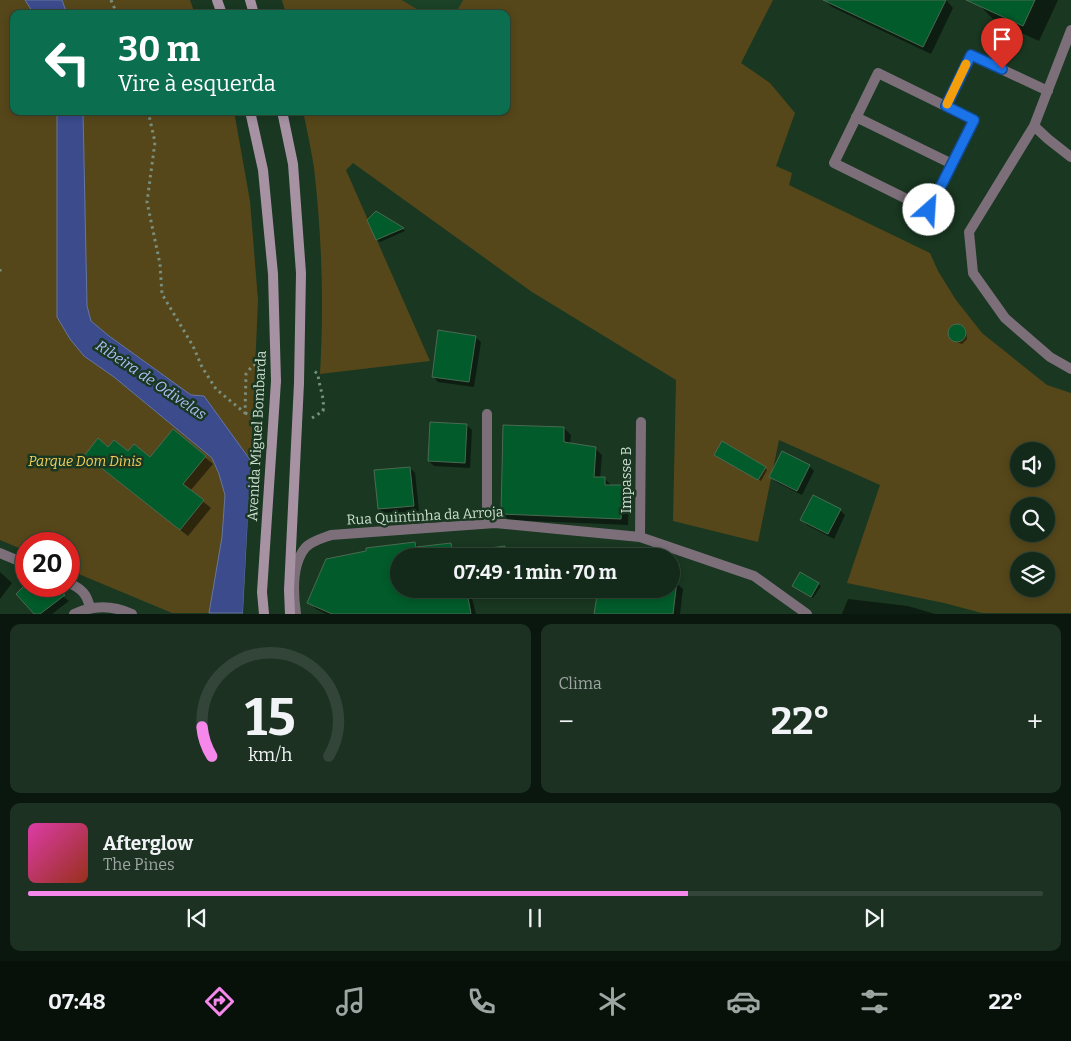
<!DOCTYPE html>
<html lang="pt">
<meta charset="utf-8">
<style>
body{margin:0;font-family:Bitter,serif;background:#1c3122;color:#f1f3f6;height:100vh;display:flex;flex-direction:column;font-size:19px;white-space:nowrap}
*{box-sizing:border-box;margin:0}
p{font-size:16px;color:#9da6a2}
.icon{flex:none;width:28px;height:28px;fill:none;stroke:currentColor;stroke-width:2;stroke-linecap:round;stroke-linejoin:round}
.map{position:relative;height:614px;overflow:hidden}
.sheet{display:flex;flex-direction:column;gap:10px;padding:10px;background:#0a170e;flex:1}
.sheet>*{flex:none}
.hud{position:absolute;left:10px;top:10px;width:500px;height:105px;border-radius:10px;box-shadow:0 2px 8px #0003,0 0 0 1px #324538;background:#0b6e4f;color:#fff;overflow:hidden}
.tools{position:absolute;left:1010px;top:442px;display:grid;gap:10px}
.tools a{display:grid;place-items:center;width:45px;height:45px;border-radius:50%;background:#132919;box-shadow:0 2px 8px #0003,0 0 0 1px #324538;font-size:25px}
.speed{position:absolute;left:15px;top:532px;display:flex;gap:10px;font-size:25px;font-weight:700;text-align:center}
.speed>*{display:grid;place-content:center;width:65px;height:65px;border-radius:50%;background:#132919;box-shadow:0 2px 8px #0003,0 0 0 1px #324538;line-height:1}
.speed .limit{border:8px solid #d22;background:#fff;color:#111}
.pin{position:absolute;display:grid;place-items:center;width:42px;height:42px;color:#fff;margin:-51px -21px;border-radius:50% 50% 50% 0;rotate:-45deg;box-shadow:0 0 5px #0007}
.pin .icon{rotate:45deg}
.me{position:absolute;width:55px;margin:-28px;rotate:26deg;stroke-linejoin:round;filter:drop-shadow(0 0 4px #0008)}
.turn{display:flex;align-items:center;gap:18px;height:105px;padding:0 25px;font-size:22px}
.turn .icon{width:65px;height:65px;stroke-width:2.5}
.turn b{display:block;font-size:35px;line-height:42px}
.big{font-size:38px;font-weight:700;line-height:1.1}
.sheet .widget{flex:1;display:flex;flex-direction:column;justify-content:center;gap:8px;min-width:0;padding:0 18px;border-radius:10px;background:#1c3122}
.sheet .dial{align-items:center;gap:0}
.dial svg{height:130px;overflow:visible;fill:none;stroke:#324538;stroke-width:7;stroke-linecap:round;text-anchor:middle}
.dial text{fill:#f1f3f6;stroke:none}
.song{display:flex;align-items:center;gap:15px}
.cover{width:60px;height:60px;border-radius:8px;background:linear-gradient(135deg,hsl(320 70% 55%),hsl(10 70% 35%))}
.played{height:5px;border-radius:2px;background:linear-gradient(90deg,#f788eb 65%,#324538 65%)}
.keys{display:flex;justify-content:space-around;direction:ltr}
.heat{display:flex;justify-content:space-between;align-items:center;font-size:28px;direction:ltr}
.sheet .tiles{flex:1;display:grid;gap:10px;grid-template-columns:1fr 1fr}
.widget:last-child{grid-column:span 2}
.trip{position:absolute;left:390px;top:548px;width:290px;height:50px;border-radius:25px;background:#132919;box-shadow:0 2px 8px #0003,0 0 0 1px #324538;font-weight:700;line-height:50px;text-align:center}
.menu{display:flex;height:80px;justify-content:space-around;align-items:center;background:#08100a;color:#9da6a2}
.menu .icon{width:35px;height:35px}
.menu .current{color:#f788eb}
.menu b{font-size:22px;color:#f1f3f6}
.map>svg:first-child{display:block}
</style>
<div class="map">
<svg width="1071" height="614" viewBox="0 0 1071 614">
<rect width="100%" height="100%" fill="#193721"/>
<!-- built -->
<path fill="#1b4126" d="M 402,0 L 463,0 L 455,14 L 425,14 Z"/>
<!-- green -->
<path fill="#56471a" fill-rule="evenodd" d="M 0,0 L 25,0 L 34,14 L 14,14 L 14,111 L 57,111 L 84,356 L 114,377 L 212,458 L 219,474 L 225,495 L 222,537 L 209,613 L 172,613 L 69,570 L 69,544 L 26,544 L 26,551 L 0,540 Z
M 62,0 L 190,0 L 195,14 L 67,14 Z
M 282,0 L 402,0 L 425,14 L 286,14 Z
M 463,0 L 773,0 L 741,63 L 770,83 L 795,113 L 776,166 L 792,173 L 789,185 L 930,253 L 938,271 L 956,300 L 982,333 L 1047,385 L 1071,393 L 1071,613 L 982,613 L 944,603 L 847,583 L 880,485 L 779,440 L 758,542 L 673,521 L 676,380 L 532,292 L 353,163 L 346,170 L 430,361 L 320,374 C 324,305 322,237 314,168 C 311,149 307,130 303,111 L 506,111 L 506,14 L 455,14 ZM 1019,451 L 1046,451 L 1046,479 L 1019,479 ZM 1019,506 L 1046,506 L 1046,534 L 1019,534 ZM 1019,561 L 1046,561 L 1046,589 L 1019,589 Z
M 83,111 L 234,111 L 250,201 L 258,300 L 251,461 L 204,396 L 191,395 L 109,336 L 91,321 L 87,306 Z"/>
<!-- water -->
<path fill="#3b4b8c" stroke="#6777a1" d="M 25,0 L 62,0 L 67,14 L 34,14 Z
M 57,111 L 83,111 L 87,306 L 91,321 L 109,336 L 191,395 L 204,396 L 251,461 L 243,613 L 209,613 L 222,537 L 225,495 L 219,474 L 212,458 L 114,377 L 84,356 L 70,339 L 57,317 Z"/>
<!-- pier -->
<path fill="#193721" d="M 251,457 L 253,461 L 252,498 L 246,614 L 243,613 Z"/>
<!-- shadow -->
<path fill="#0007" d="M 824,0 L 946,0 L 953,8 L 931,54 L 832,7 Z
M 982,0 L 1058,0 L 1039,41 L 995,21 L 979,5 Z
M 376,213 L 403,229 L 405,231 L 380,242 L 377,239 Z
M 954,325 L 963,328 L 966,330 L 967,339 L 962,344 L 953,341 L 950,338 L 949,331 Z
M 475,337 L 481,342 L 474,387 L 438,382 L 433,376 Z
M 467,425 L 472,430 L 470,468 L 434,466 L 429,461 Z
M 564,428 L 571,435 L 570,444 L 595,448 L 602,455 L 600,479 L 605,479 L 611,485 L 622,486 L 629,493 L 628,525 L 509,520 L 502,514 Z
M 173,431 L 213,464 L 190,491 L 211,508 L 188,536 L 94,462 L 109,448 L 150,459 Z
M 716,455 L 765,468 L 767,470 L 761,481 Z
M 809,466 L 814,471 L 802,495 L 776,482 L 771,477 Z
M 410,468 L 415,473 L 419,511 L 384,514 L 379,509 Z
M 840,510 L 845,515 L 834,539 L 807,525 L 802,520 Z
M 415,543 L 420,548 L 451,545 L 458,551 L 458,554 L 504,547 L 511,556 L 399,556 L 399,589 L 516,589 L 517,592 L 472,598 L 476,614 L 326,614 L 316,609 L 309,602 Z
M 0,572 L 12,583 L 0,599 Z
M 676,583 L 683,589 L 680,614 L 595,614 L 604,589 L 671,589 Z
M 818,584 L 821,586 L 813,598 L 794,586 Z
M 49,586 L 69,601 L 52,614 L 36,614 Z
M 848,599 L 908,606 L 935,614 L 842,614 Z"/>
<!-- building -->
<path fill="#025b2a" stroke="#4b6a52" d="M 823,0 L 946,0 L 923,47 Z
M 966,0 L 1035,0 L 1023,26 Z
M 376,211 L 404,228 L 376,240 L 367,220 Z
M948 333a9 9 0 1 1 18 0a9 9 0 1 1-18 0Z
M 438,330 L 476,336 L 469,382 L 432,377 Z
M 430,422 L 467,424 L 465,463 L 428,461 Z
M 503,425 L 564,427 L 564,442 L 596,447 L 594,477 L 605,477 L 605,485 L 622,485 L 621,519 L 501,514 Z
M 173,429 L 206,456 L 183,484 L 204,500 L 180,530 L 85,455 L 98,438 L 108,447 L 114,440 L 128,451 L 134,444 L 150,457 Z
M 722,441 L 766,467 L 758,480 L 714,455 Z
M 782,451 L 810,465 L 797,491 L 769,477 Z
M 410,467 L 414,506 L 378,509 L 374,470 Z
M 813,495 L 841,509 L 828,534 L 800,520 Z
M 415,542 L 416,547 L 451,543 L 453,553 L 505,546 L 506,556 L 399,556 L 399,589 L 487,589 L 467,592 L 471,614 L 332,614 L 307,603 L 326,559 L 366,551 L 366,548 Z
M 671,563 L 679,564 L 673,614 L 594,614 L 598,590 L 671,589 Z
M 800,572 L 819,583 L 811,597 L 792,586 Z
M 24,586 L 51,586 L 65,595 L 40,614 L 34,614 L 16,594 Z"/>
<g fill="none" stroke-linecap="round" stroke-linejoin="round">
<!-- path -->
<path stroke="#788f7e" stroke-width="3" stroke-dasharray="2.5 4" stroke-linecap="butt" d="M 111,0 L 117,14
M 148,111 L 155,142 L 147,202 L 160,264 L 162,294 L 193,346 L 202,367 L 216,389 L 245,413 L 246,374 L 253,365 L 260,364
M 0,269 L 0,272
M 245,413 L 259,417
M 312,418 L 323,411 C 325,398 319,387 318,374 L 314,371"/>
<!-- lane -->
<path stroke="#7c6f7a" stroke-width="10" d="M 878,73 L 974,120 L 929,210 L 834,163 Z
M 946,106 L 971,55 L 1048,91
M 856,117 L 952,164"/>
<!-- street -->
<path stroke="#7c6f7a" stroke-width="10" d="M 1071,30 L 1034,126 L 969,232 L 973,273 L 1005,318 L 1050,357 L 1071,369
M 1034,126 L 1048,139 L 1071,157
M 487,414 L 487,523
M 640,537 L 641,422
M 0,553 L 26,564
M 69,583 C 82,589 87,594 90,608
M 74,614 C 93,605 112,605 132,614
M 296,614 C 293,593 291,564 306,547 C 312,541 323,538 331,535 L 495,523 L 640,537 L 754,576 L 807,614"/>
<!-- secondary -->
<path stroke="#a792a4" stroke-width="10" d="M 217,0 L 222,14
M 250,0 L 254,14
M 250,111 L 263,170 L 273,274 L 276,381
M 282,111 L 293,164 L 301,273 L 299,383"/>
<!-- secondary-bridge -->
<path stroke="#a792a4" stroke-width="10" d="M 264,614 L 262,592 L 276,381
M 290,614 L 289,590 L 299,383"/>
</g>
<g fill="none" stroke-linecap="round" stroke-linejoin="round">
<!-- route casing -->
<g stroke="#114b97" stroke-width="12">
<path id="route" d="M 929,210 L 974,120 L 946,106 L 971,55 L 1002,69"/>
</g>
<!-- route -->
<use href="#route" stroke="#1a73e8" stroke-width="9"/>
<!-- slow -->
<path stroke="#f59e0b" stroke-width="9" d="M 947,104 L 966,64"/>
</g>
<g text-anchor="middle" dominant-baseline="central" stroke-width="5" stroke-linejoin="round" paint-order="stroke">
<!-- street labels -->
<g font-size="14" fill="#cedfd1" stroke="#193721">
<text transform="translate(257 436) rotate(-87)">Avenida Miguel Bombarda</text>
<text transform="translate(626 480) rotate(-90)">Impasse B</text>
<text transform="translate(425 516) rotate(-3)">Rua Quintinha da Arroja</text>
</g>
<!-- park labels -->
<g font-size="14" font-style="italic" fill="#f3ce59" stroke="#193721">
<text x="85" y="461">Parque Dom Dinis</text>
</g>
<!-- water labels -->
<g font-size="15" font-style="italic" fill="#aebff9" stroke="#193721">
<text transform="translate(151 380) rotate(34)">Ribeira de Odivelas</text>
</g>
</g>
</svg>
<div class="tools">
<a><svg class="icon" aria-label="sound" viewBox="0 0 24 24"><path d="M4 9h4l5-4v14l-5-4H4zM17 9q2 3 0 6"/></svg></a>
<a><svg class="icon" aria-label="search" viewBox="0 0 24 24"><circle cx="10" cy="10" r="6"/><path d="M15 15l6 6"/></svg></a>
<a><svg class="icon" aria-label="layers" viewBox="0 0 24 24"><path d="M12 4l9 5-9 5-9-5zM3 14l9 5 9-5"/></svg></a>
</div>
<div class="speed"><div class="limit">20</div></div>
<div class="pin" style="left:1002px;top:69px;background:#d93025"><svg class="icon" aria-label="arrive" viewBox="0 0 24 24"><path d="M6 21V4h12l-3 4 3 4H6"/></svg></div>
<svg class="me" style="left:929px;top:210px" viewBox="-20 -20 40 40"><circle r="19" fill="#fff"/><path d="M0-13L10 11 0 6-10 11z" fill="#1a73e8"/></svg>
<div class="trip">07:49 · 1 min · 70 m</div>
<div class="hud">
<div class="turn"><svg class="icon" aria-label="left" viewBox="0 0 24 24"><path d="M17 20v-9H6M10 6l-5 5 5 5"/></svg><div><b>30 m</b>Vire à esquerda</div></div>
</div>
</div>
<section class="sheet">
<div class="tiles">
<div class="widget dial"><svg viewBox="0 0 100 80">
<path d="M14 69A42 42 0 1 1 86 69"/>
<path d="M14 69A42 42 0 0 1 8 51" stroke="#f788eb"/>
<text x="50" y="56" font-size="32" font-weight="700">15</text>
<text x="50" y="72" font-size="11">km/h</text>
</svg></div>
<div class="widget"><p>Clima</p>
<div class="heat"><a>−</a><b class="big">22°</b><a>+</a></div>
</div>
<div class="widget">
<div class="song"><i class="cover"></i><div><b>Afterglow</b><p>The Pines</p></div></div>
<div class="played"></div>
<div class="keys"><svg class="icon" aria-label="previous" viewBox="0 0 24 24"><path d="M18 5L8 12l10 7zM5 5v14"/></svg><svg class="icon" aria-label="pause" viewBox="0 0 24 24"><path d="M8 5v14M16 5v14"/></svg><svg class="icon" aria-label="next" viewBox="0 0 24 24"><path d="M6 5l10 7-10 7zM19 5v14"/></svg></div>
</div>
</div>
</section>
<nav class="menu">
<b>07:48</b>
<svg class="icon current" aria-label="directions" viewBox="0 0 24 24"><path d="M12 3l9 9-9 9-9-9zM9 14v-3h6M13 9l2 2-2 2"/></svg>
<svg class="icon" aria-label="music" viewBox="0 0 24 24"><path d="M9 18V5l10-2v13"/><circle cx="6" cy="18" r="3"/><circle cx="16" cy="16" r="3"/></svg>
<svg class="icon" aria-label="phone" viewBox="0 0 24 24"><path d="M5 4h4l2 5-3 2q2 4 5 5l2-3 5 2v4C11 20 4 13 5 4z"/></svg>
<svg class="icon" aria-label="climate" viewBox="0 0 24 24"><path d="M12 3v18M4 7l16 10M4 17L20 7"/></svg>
<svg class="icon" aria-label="car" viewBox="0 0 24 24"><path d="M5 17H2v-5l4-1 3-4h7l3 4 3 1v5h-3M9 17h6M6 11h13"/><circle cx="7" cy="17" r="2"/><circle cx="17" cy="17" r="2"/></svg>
<svg class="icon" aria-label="filters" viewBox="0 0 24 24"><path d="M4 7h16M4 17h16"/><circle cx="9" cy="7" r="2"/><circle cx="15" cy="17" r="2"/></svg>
<b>22°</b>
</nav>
